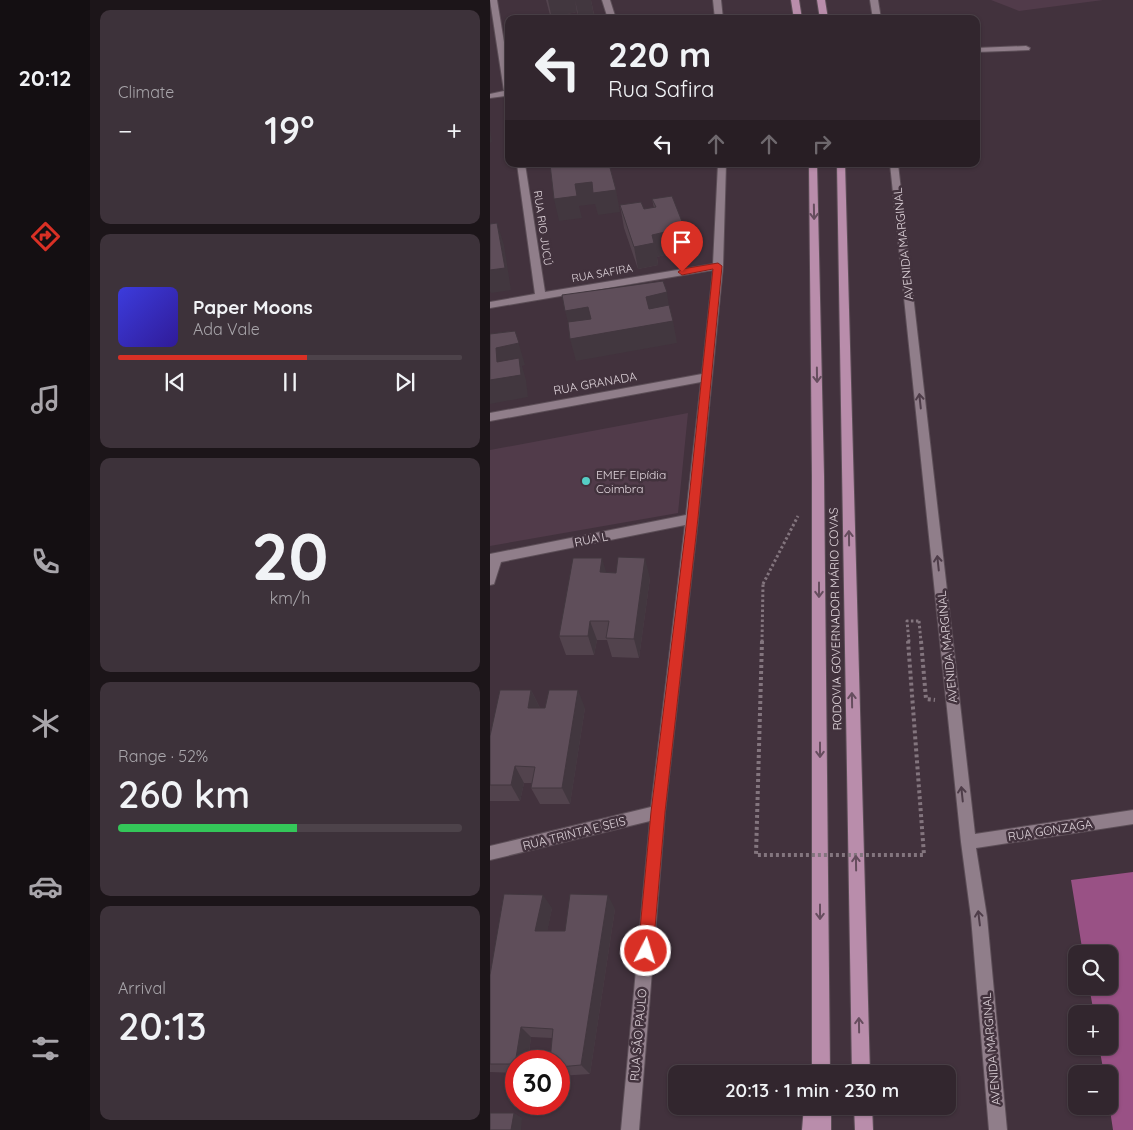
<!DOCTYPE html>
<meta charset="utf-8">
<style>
body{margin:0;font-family:Quicksand,sans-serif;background:#3d323a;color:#f1f3f6;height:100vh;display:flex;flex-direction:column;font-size:19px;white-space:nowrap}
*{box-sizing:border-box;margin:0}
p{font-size:16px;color:#a8a5aa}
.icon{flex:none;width:28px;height:28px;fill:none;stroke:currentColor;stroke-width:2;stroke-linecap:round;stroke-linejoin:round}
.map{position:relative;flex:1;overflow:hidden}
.side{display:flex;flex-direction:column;gap:10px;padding:10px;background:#1c1519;width:400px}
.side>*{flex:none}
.top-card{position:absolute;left:15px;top:15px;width:475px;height:152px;border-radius:10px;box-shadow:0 1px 4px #0004,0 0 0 1px #4d434a;background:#32262e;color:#f1f3f6;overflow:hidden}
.controls{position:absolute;left:578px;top:945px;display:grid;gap:10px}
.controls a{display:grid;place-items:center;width:50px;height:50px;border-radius:10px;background:#32262e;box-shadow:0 1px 4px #0004,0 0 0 1px #4d434a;font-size:25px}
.speed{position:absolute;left:15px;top:1050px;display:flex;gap:10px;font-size:25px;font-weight:700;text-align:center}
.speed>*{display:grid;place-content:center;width:65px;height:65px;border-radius:50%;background:#32262e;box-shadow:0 1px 4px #0004,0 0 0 1px #4d434a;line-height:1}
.speed .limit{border:8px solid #d22;background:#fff;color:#111}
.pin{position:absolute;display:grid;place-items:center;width:42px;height:42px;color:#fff;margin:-51px -21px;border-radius:50% 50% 50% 0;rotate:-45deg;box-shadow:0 0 5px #0007}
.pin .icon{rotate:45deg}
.me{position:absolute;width:55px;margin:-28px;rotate:5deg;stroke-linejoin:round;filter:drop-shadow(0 0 4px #0008)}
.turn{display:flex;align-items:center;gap:18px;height:105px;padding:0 20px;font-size:22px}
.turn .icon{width:65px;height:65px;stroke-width:2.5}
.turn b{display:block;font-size:35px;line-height:42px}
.lanes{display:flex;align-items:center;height:48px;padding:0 20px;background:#0003;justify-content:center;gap:25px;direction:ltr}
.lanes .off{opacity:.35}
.big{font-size:38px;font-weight:600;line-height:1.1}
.side .tile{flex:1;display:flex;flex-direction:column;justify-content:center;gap:8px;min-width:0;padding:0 18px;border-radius:10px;background:#3d323a}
.side .dial{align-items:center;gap:0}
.dial b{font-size:65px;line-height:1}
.song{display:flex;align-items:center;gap:15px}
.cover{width:60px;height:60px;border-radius:8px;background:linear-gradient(135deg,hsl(240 70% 55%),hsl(250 70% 35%))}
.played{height:5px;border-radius:2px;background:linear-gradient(90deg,#d93025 55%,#4d434a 55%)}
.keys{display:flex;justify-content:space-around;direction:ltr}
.heat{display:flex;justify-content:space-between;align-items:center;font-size:28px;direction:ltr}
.charge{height:8px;border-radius:4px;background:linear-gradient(90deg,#34c759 52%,#4d434a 0)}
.trip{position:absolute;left:178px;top:1065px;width:288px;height:50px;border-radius:10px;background:#32262e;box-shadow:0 1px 4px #0004,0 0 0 1px #4d434a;font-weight:600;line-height:50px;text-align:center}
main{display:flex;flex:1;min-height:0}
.tabs{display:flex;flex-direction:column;width:90px;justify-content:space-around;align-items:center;background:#140f12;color:#a8a5aa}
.tabs .icon{width:35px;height:35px}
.tabs .current{color:#d93025}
.tabs b{font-size:22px;color:#f1f3f6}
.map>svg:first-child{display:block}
</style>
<main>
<nav class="tabs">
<b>20:12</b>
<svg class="icon current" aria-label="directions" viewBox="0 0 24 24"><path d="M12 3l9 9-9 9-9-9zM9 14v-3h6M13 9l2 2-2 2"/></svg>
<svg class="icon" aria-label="music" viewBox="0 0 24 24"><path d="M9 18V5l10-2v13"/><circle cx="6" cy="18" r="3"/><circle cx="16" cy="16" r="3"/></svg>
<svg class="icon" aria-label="phone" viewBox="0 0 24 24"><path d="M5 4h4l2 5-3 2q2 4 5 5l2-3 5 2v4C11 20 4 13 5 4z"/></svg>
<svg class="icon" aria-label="climate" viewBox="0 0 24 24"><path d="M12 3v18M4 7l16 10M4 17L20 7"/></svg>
<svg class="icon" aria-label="car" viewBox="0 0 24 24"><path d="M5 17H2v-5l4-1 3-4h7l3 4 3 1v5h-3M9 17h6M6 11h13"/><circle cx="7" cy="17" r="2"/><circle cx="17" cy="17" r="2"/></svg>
<svg class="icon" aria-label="filters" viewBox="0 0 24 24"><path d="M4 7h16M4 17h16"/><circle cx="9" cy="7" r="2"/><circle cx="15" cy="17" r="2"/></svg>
</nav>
<section class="side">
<div class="tile"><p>Climate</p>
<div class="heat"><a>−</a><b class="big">19°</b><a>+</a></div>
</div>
<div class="tile">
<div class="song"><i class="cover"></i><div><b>Paper Moons</b><p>Ada Vale</p></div></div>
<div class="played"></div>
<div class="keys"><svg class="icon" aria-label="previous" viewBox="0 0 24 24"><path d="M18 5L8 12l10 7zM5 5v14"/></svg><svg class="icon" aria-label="pause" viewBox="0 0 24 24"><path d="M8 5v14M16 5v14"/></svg><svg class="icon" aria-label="next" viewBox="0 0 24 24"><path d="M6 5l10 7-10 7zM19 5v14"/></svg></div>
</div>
<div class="tile dial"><b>20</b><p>km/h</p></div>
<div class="tile"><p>Range · 52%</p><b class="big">260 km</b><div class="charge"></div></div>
<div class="tile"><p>Arrival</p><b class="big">20:13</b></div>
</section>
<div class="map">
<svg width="643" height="1130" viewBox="0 0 643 1130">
<rect width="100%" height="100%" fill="#42323d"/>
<!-- built -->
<path fill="#513b4a" d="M 501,0 L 613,0 L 529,11 Z
M 198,413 L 188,513 L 0,546 L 0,450 Z"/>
<!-- forest -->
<path fill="#995185" d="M 643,872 L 643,1130 L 623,1130 L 619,1103 L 619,1074 L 614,1074 L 609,1046 L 619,1046 L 619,1014 L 604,1014 L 599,986 L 619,986 L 619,954 L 593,954 L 581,880 Z"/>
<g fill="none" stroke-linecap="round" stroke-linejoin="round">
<!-- minor casing -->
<g stroke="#5c4e57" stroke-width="2">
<path id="minor" d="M 0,0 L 7,0 L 19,72 L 19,100 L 15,96 L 0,98 L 0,94 L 14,91 Z
M 112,0 L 120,0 L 126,19 L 118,19 Z
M 223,0 L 231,0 L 233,19 L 225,19 Z
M 380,0 L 388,0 L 391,19 L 383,19 Z
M 536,46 L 540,48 L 539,50 L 486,52 L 486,48 Z
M 27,164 L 35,164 L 55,292 L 223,264 L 228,164 L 236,164 L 233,266 L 208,519 L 175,812 L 149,1130 L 131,1130 L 160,821 L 0,860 L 0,846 L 161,807 L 195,525 L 11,562 L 4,584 L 0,585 L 0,554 L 196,515 L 211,382 L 0,421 L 0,413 L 212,374 L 223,270 L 0,308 L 0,302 L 45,294 Z
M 400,164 L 408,164 L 485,834 L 643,810 L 643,824 L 486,848 L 497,917 L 517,1130 L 499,1130 L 481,917 L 471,842 Z"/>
</g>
<!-- major casing -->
<g stroke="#5c4e57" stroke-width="2">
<path id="major" d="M 301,0 L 309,0 L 312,19 L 304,19 Z
M 327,0 L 335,0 L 338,19 L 330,19 Z
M 319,164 L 327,164 L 334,476 L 340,1074 L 322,1074 L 322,476 Z
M 347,164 L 355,164 L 380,1074 L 362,1074 Z
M 314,1106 L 341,1106 L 341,1130 L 312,1130 Z
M 364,1106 L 382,1106 L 383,1130 L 365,1130 Z"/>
</g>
<!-- path-far1 -->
<path stroke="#83757e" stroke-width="3" stroke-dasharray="2.5 2.5" stroke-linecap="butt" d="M 273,584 L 308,516
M 429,621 L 431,642"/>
<!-- path -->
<path stroke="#83757e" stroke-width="4" stroke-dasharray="3 3" stroke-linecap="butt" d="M 431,641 L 436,699 L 445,700"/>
<!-- minor -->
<use href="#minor" fill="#907e8a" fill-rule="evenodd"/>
<!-- major -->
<use href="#major" fill="#b98dab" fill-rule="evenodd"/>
<!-- path-bridge-far1 -->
<path stroke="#83757e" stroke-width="3" stroke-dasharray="2.5 2.5" stroke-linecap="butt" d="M 272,642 L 273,584
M 419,642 L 417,621 L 429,621"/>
<!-- path-bridge -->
<path stroke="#83757e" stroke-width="4" stroke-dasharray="3 3" stroke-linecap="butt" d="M 272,641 L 266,855 L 434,855 L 418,641"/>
</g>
<!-- wall -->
<path fill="#52434d" d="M 56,0 L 101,0 L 104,14 L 89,18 L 87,12 L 77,14 L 78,18 L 80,19 L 61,19 Z
M 162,199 L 201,260 L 182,263 L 178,254 L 167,257 L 168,265 L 148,269 L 134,228 L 130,205 L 154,209 L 164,208 Z
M 116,573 L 160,578 L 149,658 L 122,657 L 117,640 L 107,640 L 104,655 L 76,655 L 69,636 Z
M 41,690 L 50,708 L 95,708 L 80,804 L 50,804 L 41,788 L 42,783 L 34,783 L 30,801 L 0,801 L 0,736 Z
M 62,908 L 57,931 L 75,931 L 125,909 L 100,1074 L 69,1076 L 69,1061 L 62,1038 L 41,1037 L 38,1061 L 26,1061 L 26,1073 L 0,1072 L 0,975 Z"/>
<!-- shaded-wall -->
<path fill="#42373f" d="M 58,0 L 85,0 L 87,12 L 77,14 L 78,19 L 62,19 Z
M 85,0 L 101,0 L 104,16 L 89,18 Z
M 0,129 L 2,142 L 0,143 Z
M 160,164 L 179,164 L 179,165 L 161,168 Z
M 102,182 L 126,190 L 130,212 L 108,215 L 105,204 L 89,206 L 92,218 L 69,221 L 64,199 L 85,184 Z
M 7,223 L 14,245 L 21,290 L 1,293 L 0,291 L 0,270 Z
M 175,232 L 178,254 L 167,257 L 168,265 L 148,269 L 144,247 L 162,235 Z
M 198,237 L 201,260 L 182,263 L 179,241 Z
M 177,292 L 180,314 L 160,319 L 156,297 Z
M 98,307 L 103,329 L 81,333 L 75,311 Z
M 183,321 L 187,343 L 86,361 L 80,339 Z
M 25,331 L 35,365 L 32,366 L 36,380 L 38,397 L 0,404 L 0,380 L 7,362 L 6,348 Z
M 112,558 L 118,578 L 110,572 Z
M 155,558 L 160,578 L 149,658 L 144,639 Z
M 100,621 L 107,640 L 104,655 L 98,636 Z
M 41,690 L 50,708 L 38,708 Z
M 88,690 L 95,708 L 80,804 L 72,788 Z
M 25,766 L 34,783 L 30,801 L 21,785 Z
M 53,895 L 62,908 L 55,943 L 45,931 Z
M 118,895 L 125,909 L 100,1074 L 91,1065 Z
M 31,1027 L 41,1037 L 38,1061 L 26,1061 L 26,1065 L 25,1064 Z
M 24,1113 L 32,1118 L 31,1130 L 21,1130 Z"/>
<!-- building -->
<path fill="#5f4e5a" stroke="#42373f" d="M 105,14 L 107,19 L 90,19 L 89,16 Z
M 60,164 L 119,164 L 126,190 L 103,193 L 102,182 L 85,184 L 87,196 L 64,199 Z
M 182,196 L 198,237 L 179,241 L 175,232 L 162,235 L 164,243 L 144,247 L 130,205 L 151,202 L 154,209 L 166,207 L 162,199 Z
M 7,223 L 15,268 L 0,270 L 0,224 Z
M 173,281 L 177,292 L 156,297 L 159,309 L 179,305 L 183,321 L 80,339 L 78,322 L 101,319 L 98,307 L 75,311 L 72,295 Z
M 25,331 L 29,343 L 6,348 L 7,362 L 29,358 L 31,375 L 0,380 L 0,334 Z
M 128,557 L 155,558 L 144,639 L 116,638 L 119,621 L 100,621 L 98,636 L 69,636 L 83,558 L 112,558 L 110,572 L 126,573 Z
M 10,690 L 41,690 L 38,708 L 55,708 L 59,690 L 88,690 L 72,788 L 41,788 L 45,767 L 25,766 L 21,785 L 0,785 L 0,736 Z
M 14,894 L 53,895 L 45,931 L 75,931 L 80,894 L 118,895 L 91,1065 L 69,1067 L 69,1061 L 60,1061 L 63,1029 L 31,1027 L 25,1064 L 0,1064 L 0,975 Z
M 0,1113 L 24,1113 L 21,1130 L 0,1130 Z"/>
<!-- one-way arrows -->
<defs><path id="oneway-shaft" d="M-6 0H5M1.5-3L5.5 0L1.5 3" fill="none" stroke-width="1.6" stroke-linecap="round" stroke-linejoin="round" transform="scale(1.25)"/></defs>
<g stroke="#664d5e">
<use href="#oneway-shaft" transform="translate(324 212) rotate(89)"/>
<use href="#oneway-shaft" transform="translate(327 375) rotate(89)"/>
<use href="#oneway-shaft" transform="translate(359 538) rotate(-91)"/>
<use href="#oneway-shaft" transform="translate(329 590) rotate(90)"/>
<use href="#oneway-shaft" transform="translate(362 700) rotate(-91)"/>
<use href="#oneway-shaft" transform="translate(330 750) rotate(90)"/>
<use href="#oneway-shaft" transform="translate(366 863) rotate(-91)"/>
<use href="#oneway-shaft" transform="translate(330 912) rotate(90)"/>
<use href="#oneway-shaft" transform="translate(369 1025) rotate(-91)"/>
</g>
<g stroke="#4e3d49">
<use href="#oneway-shaft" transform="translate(430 401) rotate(-96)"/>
<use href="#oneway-shaft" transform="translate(448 563) rotate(-96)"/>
<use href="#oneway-shaft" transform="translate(472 794) rotate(-96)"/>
<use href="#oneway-shaft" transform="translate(489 918) rotate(-97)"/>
</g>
<!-- route -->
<path fill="#d93025" stroke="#8d1f18" d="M 228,263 L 232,266 L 208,518 L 175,812 L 163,951 L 161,956 L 156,958 L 151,956 L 148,951 L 161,812 L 197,518 L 223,269 L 192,275 L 188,272 L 192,269 Z"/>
<!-- markers -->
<circle fill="#55cec5" stroke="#42323d" stroke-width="2" cx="96" cy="481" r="5"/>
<g text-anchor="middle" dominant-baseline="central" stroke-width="5" stroke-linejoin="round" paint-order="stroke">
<!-- far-street labels -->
<g font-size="11" fill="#e0d5dc" stroke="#42323d">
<text transform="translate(53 228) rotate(82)">RUA RIO JUCÚ</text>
<text transform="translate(112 273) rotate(-10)">RUA SAFIRA</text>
</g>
<!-- street labels -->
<g font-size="12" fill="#e0d5dc" stroke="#42323d">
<text transform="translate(413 244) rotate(-96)">AVENIDA MARGINAL</text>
<text transform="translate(105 383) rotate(-10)">RUA GRANADA</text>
<text transform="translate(101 539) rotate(-11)">RUA L</text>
<text transform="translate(345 619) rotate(-91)">RODOVIA GOVERNADOR MÁRIO COVAS</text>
<text transform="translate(457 647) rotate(-96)">AVENIDA MARGINAL</text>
<text transform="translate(560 830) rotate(-9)">RUA GONZAGA</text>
<text transform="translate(84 833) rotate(-14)">RUA TRINTA E SEIS</text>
<text transform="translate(148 1035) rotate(-85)">RUA SÃO PAULO</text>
<text transform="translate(501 1049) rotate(-95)">AVENIDA MARGINAL</text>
</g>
<!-- poi labels -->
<g font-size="12" fill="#e0d5dc" stroke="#42323d" text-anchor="start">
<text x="106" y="474">EMEF Elpídia<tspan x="106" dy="14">Coimbra</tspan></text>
</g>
</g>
</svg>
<div class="controls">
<a><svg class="icon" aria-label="search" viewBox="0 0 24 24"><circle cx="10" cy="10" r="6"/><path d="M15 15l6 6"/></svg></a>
<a>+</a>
<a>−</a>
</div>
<div class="speed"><div class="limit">30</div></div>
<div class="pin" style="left:192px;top:272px;background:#d93025"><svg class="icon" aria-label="arrive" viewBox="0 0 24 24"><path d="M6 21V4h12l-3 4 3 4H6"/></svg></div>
<svg class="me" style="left:156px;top:951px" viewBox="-20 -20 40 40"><circle r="17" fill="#d93025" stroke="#fff" stroke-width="3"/><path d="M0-11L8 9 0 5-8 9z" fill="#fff"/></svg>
<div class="trip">20:13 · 1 min · 230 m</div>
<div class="top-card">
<div class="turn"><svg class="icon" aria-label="left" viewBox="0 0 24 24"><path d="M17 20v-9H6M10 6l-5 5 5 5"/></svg><div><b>220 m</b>Rua Safira</div></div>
<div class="lanes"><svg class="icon" aria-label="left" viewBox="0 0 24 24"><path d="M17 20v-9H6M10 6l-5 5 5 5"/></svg><svg class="icon off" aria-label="ahead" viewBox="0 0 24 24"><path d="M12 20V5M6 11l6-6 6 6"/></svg><svg class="icon off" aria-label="ahead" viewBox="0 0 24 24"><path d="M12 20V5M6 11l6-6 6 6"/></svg><svg class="icon off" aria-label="right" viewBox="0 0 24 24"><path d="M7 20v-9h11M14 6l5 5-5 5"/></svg></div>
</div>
</div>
</main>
